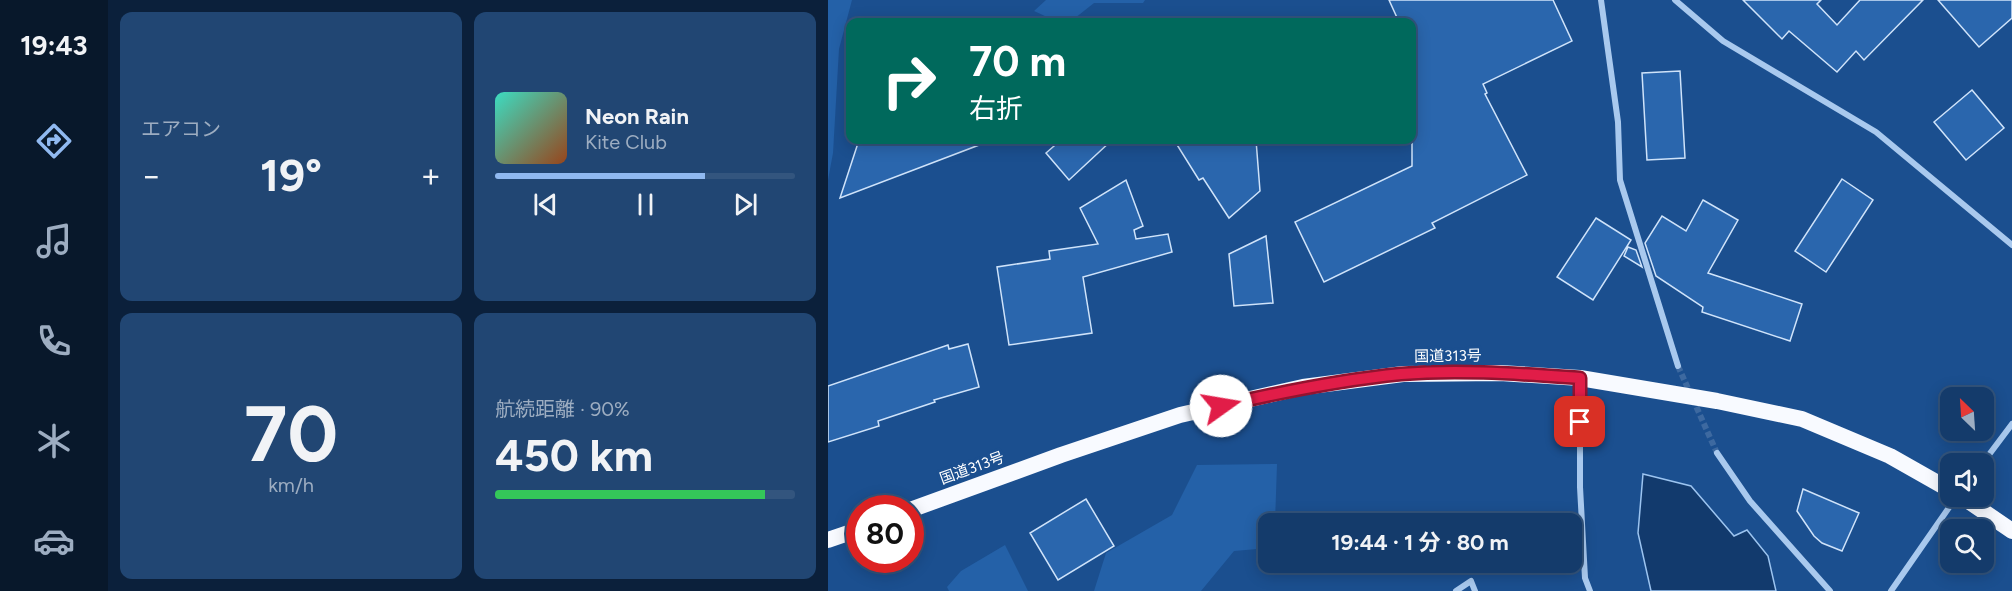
<!DOCTYPE html>
<html lang="ja">
<meta charset="utf-8">
<style>
body{margin:0;font-family:Figtree,"Noto Sans JP",sans-serif;background:#214673;color:#f1f3f6;height:100vh;display:flex;flex-direction:column;font-size:22px;white-space:nowrap}
*{box-sizing:border-box;margin:0}
p{font-size:20px;color:#9dadc1}
.icon{flex:none;width:33px;height:33px;fill:none;stroke:currentColor;stroke-width:2;stroke-linecap:round;stroke-linejoin:round}
.map{position:relative;flex:1;overflow:hidden}
.side{display:flex;flex-direction:column;gap:12px;padding:12px;background:#0b203b;width:720px}
.side>*{flex:none}
.hud{position:absolute;left:18px;top:18px;width:570px;height:126px;border-radius:12px;box-shadow:0 3px 15px #0003,0 0 0 2px #33557e;background:#00695c;color:#fff;overflow:hidden}
.needle{width:39px;rotate:335deg}
.buttons{position:absolute;left:1112px;top:387px;display:grid;gap:12px}
.buttons a{display:grid;place-items:center;width:54px;height:54px;border-radius:12px;background:#143b6b;box-shadow:0 3px 15px #0003,0 0 0 2px #33557e;font-size:30px}
.speed{position:absolute;left:18px;top:495px;display:flex;gap:12px;font-size:30px;font-weight:700;text-align:center}
.speed>*{display:grid;place-content:center;width:78px;height:78px;border-radius:50%;background:#143b6b;box-shadow:0 3px 15px #0003,0 0 0 2px #33557e;line-height:1}
.speed .limit{border:9px solid #d22;background:#fff;color:#111}
.pin{position:absolute;display:grid;place-items:center;width:51px;height:51px;color:#fff;margin:-26px;border-radius:12px;box-shadow:0 3px 9px #0006}
.me{position:absolute;width:66px;margin:-33px;rotate:77deg;stroke-linejoin:round;filter:drop-shadow(0 0 4px #0008)}
.turn{display:flex;align-items:center;gap:21px;height:126px;padding:0 24px;font-size:27px}
.turn .icon{width:78px;height:78px;stroke-width:2.5}
.turn b{display:block;font-size:42px;line-height:51px}
.big{font-size:45px;font-weight:700;line-height:1.1}
.side .tile{flex:1;display:flex;flex-direction:column;justify-content:center;gap:9px;min-width:0;padding:0 21px;border-radius:12px;background:#214673}
.side .dial{align-items:center;gap:0}
.dial b{font-size:78px;line-height:1}
.song{display:flex;align-items:center;gap:18px}
.cover{width:72px;height:72px;border-radius:9px;background:linear-gradient(135deg,hsl(170 70% 55%),hsl(20 70% 35%))}
.played{height:6px;border-radius:3px;background:linear-gradient(90deg,#90b9f0 70%,#33557e 70%)}
.keys{display:flex;justify-content:space-around;direction:ltr}
.heat{display:flex;justify-content:space-between;align-items:center;font-size:33px;direction:ltr}
.charge{height:9px;border-radius:4px;background:linear-gradient(90deg,#34c759 90%,#33557e 0)}
.side .tiles{flex:1;display:grid;gap:12px;grid-template-columns:repeat(2,1fr)}
.trip{position:absolute;left:430px;top:513px;width:324px;height:60px;border-radius:12px;background:#143b6b;box-shadow:0 3px 15px #0003,0 0 0 2px #33557e;font-weight:700;line-height:60px;text-align:center}
main{display:flex;flex:1;min-height:0}
.tabs{display:flex;flex-direction:column;width:108px;justify-content:space-around;align-items:center;background:#08182b;color:#9dadc1}
.tabs .icon{width:42px;height:42px}
.tabs .current{color:#90b9f0}
.tabs b{font-size:27px;color:#f1f3f6}
.map>svg:first-child{display:block}
</style>
<main>
<nav class="tabs">
<b>19:43</b>
<svg class="icon current" aria-label="directions" viewBox="0 0 24 24"><path d="M12 3l9 9-9 9-9-9zM9 14v-3h6M13 9l2 2-2 2"/></svg>
<svg class="icon" aria-label="music" viewBox="0 0 24 24"><path d="M9 18V5l10-2v13"/><circle cx="6" cy="18" r="3"/><circle cx="16" cy="16" r="3"/></svg>
<svg class="icon" aria-label="phone" viewBox="0 0 24 24"><path d="M5 4h4l2 5-3 2q2 4 5 5l2-3 5 2v4C11 20 4 13 5 4z"/></svg>
<svg class="icon" aria-label="climate" viewBox="0 0 24 24"><path d="M12 3v18M4 7l16 10M4 17L20 7"/></svg>
<svg class="icon" aria-label="car" viewBox="0 0 24 24"><path d="M5 17H2v-5l4-1 3-4h7l3 4 3 1v5h-3M9 17h6M6 11h13"/><circle cx="7" cy="17" r="2"/><circle cx="17" cy="17" r="2"/></svg>
</nav>
<section class="side">
<div class="tiles">
<div class="tile"><p>エアコン</p>
<div class="heat"><a>−</a><b class="big">19°</b><a>+</a></div>
</div>
<div class="tile">
<div class="song"><i class="cover"></i><div><b>Neon Rain</b><p>Kite Club</p></div></div>
<div class="played"></div>
<div class="keys"><svg class="icon" aria-label="previous" viewBox="0 0 24 24"><path d="M18 5L8 12l10 7zM5 5v14"/></svg><svg class="icon" aria-label="pause" viewBox="0 0 24 24"><path d="M8 5v14M16 5v14"/></svg><svg class="icon" aria-label="next" viewBox="0 0 24 24"><path d="M6 5l10 7-10 7zM19 5v14"/></svg></div>
</div>
<div class="tile dial"><b>70</b><p>km/h</p></div>
<div class="tile"><p>航続距離 · 90%</p><b class="big">450 km</b><div class="charge"></div></div>
</div>
</section>
<div class="map">
<svg width="1184" height="591" viewBox="0 0 1184 591">
<rect width="100%" height="100%" fill="#1b4f8f"/>
<!-- green -->
<path fill="#2461a8" d="M 0,0 L 24,0 L 11,49 L 5,153 L 0,180 Z
M 218,0 L 317,0 L 315,3 L 266,3 L 242,22 L 230,22 L 206,11 Z
M 449,464 L 447,523 L 441,524 L 441,548 L 406,551 L 373,591 L 266,591 L 278,553 L 344,515 L 369,465 Z
M 177,545 L 200,591 L 121,591 L 119,587 L 133,571 Z"/>
<!-- water -->
<path fill="#123a6d" stroke="#9cc4f0" stroke-width="1.5" d="M 815,474 L 863,486 L 906,536 L 919,530 L 940,556 L 948,591 L 823,591 L 810,533 Z"/>
<!-- building -->
<path fill="#2a66ad" stroke="#cfe3fa" stroke-width="1.5" d="M 561,0 L 725,0 L 744,41 L 655,84 L 659,93 L 657,94 L 699,175 L 604,223 L 607,228 L 496,282 L 467,222 L 584,166 L 584,22 L 571,22 Z
M 915,0 L 993,0 L 989,4 L 1009,25 L 1032,0 L 1095,0 L 1036,60 L 1028,51 L 1009,72 L 961,31 L 954,39 Z
M 1110,0 L 1184,0 L 1184,18 L 1151,47 Z
M 852,71 L 857,158 L 819,160 L 814,73 Z
M 1144,90 L 1176,128 L 1138,160 L 1106,122 Z
M 31,140 L 158,140 L 159,142 L 12,198 Z
M 233,140 L 284,140 L 241,180 L 218,153 Z
M 346,140 L 428,140 L 432,191 L 401,218 L 375,178 L 371,180 Z
M 1014,179 L 1045,200 L 998,272 L 967,251 Z
M 298,180 L 315,226 L 306,230 L 308,239 L 340,234 L 344,252 L 255,277 L 264,333 L 181,345 L 169,267 L 222,259 L 221,251 L 270,244 L 252,208 Z
M 875,200 L 910,220 L 880,273 L 974,304 L 962,341 L 874,312 L 875,307 L 828,276 L 817,243 L 834,216 L 858,231 Z
M 768,218 L 803,240 L 765,300 L 729,277 Z
M 438,236 L 445,303 L 406,306 L 401,254 Z
M 800,247 L 808,250 L 814,267 L 796,256 Z
M 140,344 L 151,387 L 106,400 L 107,402 L 50,421 L 51,426 L 0,442 L 0,386 L 120,345 L 121,349 Z
M 975,489 L 1031,513 L 1014,551 L 994,543 L 986,536 L 969,511 Z
M 258,499 L 286,546 L 230,580 L 202,533 Z"/>
<g fill="none" stroke-linecap="round" stroke-linejoin="round">
<!-- minor-tunnel -->
<path stroke="#3d69a0" stroke-width="6" stroke-dasharray="6 3" stroke-linecap="butt" d="M 850,366 L 889,453"/>
<!-- minor -->
<path stroke="#a9c9ee" stroke-width="6" d="M 773,0 L 790,122 L 792,180 L 850,366
M 847,0 L 895,41 L 1048,132 L 1184,245
M 752,378 L 752,487 L 757,578 L 762,591
M 889,453 L 922,501 L 1002,591
M 1154,464 L 1184,424
M 628,591 L 643,581 L 647,591
M 1063,591 L 1129,496"/>
<!-- trunk -->
<path stroke="#f8faff" stroke-width="16" d="M 1133,496 L 1184,531
M 82,510 L 233,455 L 352,415 L 475,387 L 575,374 L 672,373 L 752,378 L 889,401 L 974,419 L 1062,456 L 1122,490
M 0,540 L 32,529"/>
</g>
<g fill="none" stroke-linecap="round" stroke-linejoin="round">
<!-- route casing -->
<g stroke="#92132f" stroke-width="15">
<path id="route" d="M 393,406 C 453,392 512,380 573,374 C 632,369 693,374 752,378 L 752,422"/>
</g>
<!-- route -->
<use href="#route" stroke="#e11d48" stroke-width="10"/>
</g>
<g text-anchor="middle" dominant-baseline="central" stroke-width="6" stroke-linejoin="round" paint-order="stroke">
<!-- street labels -->
<g font-size="15" fill="#fff" stroke="#1b4f8f">
<text transform="translate(620 356) rotate(-1)">国道313号</text>
<text transform="translate(144 468) rotate(-20)">国道313号</text>
</g>
</g>
</svg>
<div class="buttons">
<a><svg class="needle" viewBox="-14 -14 28 28"><path d="M0-13l5 13h-10z" fill="#e53935"/><path d="M0 13l5-13h-10z" fill="#9dadc1"/></svg></a>
<a><svg class="icon" aria-label="sound" viewBox="0 0 24 24"><path d="M4 9h4l5-4v14l-5-4H4zM17 9q2 3 0 6"/></svg></a>
<a><svg class="icon" aria-label="search" viewBox="0 0 24 24"><circle cx="10" cy="10" r="6"/><path d="M15 15l6 6"/></svg></a>
</div>
<div class="speed"><div class="limit">80</div></div>
<div class="pin" style="left:752px;top:422px;background:#d93025"><svg class="icon" aria-label="arrive" viewBox="0 0 24 24"><path d="M6 21V4h12l-3 4 3 4H6"/></svg></div>
<svg class="me" style="left:393px;top:406px" viewBox="-20 -20 40 40"><circle r="19" fill="#fff"/><path d="M0-13L10 11 0 6-10 11z" fill="#e11d48"/></svg>
<div class="trip">19:44 · 1 分 · 80 m</div>
<div class="hud">
<div class="turn"><svg class="icon" aria-label="right" viewBox="0 0 24 24"><path d="M7 20v-9h11M14 6l5 5-5 5"/></svg><div><b>70 m</b>右折</div></div>
</div>
</div>
</main>
